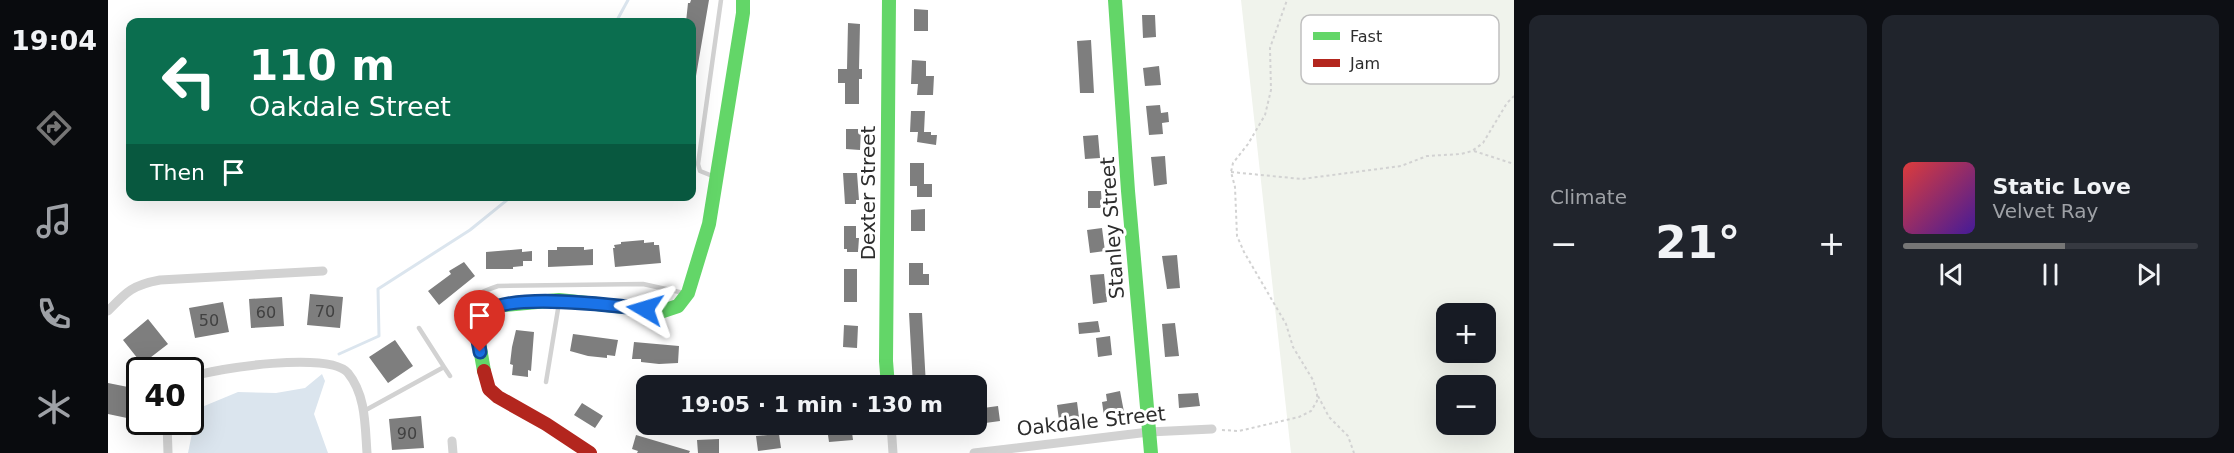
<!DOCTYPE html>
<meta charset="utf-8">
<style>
body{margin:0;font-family:"DejaVu Sans",sans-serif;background:#20242c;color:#f1f3f6;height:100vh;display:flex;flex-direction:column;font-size:22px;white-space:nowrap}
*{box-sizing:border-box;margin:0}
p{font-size:20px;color:#9ea1a6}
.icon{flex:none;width:33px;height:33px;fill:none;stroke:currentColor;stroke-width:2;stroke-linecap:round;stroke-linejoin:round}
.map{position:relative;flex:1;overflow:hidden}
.panel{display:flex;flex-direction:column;gap:15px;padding:15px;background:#0d0f14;width:720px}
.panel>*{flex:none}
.banner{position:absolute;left:18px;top:18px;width:570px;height:183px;border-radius:12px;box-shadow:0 6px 24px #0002;background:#0b6e4f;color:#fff;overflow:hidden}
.buttons{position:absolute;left:1328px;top:303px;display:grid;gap:12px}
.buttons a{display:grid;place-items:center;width:60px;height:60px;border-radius:12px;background:#171b24;box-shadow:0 6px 24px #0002;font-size:30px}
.speed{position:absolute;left:18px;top:357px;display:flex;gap:12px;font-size:30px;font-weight:700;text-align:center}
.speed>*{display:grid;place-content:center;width:78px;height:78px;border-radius:50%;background:#171b24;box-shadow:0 6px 24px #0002;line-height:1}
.speed .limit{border:3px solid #111;border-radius:9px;background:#fff;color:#111}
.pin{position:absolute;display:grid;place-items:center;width:51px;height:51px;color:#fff;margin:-62px -26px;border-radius:50% 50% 50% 0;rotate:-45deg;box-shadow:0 0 6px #0007}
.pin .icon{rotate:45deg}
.me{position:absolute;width:66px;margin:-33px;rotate:277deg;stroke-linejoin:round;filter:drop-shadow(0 0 4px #0008)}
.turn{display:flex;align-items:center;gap:21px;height:126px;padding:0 24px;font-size:27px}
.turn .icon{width:78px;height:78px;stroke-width:2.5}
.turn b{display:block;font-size:42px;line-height:51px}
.then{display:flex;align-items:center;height:57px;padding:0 24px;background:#0003;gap:12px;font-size:22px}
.big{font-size:45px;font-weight:700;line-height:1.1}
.panel .widget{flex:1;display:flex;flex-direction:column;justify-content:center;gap:9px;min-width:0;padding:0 21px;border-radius:12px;background:#20242c}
.song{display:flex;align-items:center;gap:18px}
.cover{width:72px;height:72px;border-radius:9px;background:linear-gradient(135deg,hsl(0 70% 55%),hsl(260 70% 35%))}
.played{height:6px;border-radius:3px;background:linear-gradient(90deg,#767676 55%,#363941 55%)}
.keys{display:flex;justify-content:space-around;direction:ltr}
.heat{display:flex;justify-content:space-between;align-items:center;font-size:33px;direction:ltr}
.panel .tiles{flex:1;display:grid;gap:15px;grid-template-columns:repeat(2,1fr)}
.trip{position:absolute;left:528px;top:375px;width:351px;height:60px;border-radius:12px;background:#171b24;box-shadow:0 6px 24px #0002;font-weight:700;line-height:60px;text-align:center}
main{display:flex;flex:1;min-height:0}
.tab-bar{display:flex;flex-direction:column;width:108px;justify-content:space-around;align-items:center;background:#090b0e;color:#9ea1a6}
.tab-bar .icon{width:42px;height:42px}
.tab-bar .active{color:#767676}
.tab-bar b{font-size:27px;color:#f1f3f6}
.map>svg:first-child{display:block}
</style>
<main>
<nav class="tab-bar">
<b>19:04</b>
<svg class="icon active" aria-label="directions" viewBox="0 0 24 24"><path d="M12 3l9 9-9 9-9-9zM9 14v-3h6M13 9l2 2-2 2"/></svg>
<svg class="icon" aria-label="music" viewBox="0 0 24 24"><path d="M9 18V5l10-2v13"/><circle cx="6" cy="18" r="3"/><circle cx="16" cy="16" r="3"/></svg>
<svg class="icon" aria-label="phone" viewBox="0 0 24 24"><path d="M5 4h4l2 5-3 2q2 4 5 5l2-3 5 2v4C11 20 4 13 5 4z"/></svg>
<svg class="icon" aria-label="climate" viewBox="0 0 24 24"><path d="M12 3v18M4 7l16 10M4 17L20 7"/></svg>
</nav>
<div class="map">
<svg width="1406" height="453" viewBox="0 0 1406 453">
<rect width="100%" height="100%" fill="#fff"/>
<!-- green -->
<path fill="#f0f3ec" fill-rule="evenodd" d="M 1133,0 L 1406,0 L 1406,453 L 1183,453 ZM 1338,314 L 1377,314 L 1377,352 L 1338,352 ZM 1338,386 L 1377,386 L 1377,424 L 1338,424 Z"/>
<!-- water -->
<path fill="#dbe5ee" d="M 214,374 L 217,381 L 206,414 L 220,453 L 80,453 L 89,409 L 130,392 L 168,393 L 197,388 Z"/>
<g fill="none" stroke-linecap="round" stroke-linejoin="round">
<!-- stream -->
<path stroke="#dbe5ee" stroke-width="3" d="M 508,22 L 520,0
M 231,354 L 271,336 L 270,289 L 362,230 L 404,196"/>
</g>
<!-- building -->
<path fill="#7e7e7e" d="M 583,0 L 601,0 L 588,76 L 584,76 L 584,22 L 578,22 L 580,3 L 582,3 Z
M 806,9 L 820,10 L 820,31 L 806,31 Z
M 1034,15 L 1047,15 L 1048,37 L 1035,38 Z
M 740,23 L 752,24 L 751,69 L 754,69 L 754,79 L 751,79 L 751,104 L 737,104 L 737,83 L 730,83 L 730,69 L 739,69 Z
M 983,40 L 986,93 L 972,93 L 969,41 Z
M 804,60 L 818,61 L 818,76 L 826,76 L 825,95 L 809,95 L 810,84 L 803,84 Z
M 1051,66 L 1053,85 L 1037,86 L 1035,68 Z
M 1052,105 L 1053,113 L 1060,112 L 1061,122 L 1054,123 L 1055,134 L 1041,135 L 1038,106 Z
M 803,111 L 817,111 L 816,132 L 802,132 Z
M 738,129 L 753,129 L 752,150 L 738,149 Z
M 810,132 L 823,132 L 823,135 L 829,135 L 828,145 L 809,142 Z
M 990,135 L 992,158 L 977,159 L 975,136 Z
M 1057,156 L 1059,184 L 1046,186 L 1043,157 Z
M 802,163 L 816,163 L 816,184 L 824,184 L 824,197 L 809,197 L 809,186 L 802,186 Z
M 735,173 L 749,173 L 751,200 L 748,200 L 748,204 L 737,204 Z
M 980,191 L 993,191 L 994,208 L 980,208 Z
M 817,209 L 817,231 L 803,231 L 803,210 Z
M 736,226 L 748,226 L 748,238 L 751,238 L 750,252 L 739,252 L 739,249 L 736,249 Z
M 994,228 L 997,251 L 982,253 L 979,230 Z
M 536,240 L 536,243 L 546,242 L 546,245 L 551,245 L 553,263 L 507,267 L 505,248 L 507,248 L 506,245 L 513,244 L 513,242 Z
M 449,247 L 476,247 L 476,250 L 485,249 L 485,265 L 440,267 L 440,250 L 449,250 Z
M 414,249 L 414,252 L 424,251 L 424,261 L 415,261 L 415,266 L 405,267 L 405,269 L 378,269 L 378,252 Z
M 1069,255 L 1072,288 L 1059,289 L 1054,256 Z
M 356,262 L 367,276 L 331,305 L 320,291 L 343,274 L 341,271 Z
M 801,263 L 815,263 L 815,274 L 821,274 L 821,285 L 801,285 Z
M 736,269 L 749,269 L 749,302 L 736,302 Z
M 996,274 L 999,302 L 985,304 L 982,275 Z
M 202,294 L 235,297 L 232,328 L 199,325 Z
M 174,297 L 176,326 L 143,328 L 141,299 Z
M 115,302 L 121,332 L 87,338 L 81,308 Z
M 801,313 L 814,313 L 818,386 L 805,386 Z
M 40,319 L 60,344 L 34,364 L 15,340 Z
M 990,321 L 992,332 L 971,334 L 970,323 Z
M 1067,323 L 1071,356 L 1057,357 L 1054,324 Z
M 736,325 L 750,326 L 749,348 L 735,347 Z
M 408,330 L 426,332 L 423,371 L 420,370 L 420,377 L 404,375 L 405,365 L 402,364 L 404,347 Z
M 465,334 L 510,340 L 507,356 L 499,355 L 499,358 L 480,356 L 462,351 Z
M 1002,336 L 1004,355 L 990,357 L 988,338 Z
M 287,340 L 305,366 L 280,383 L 261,357 Z
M 526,342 L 571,346 L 570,363 L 551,364 L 533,362 L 533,359 L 524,359 Z
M 0,383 L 25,388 L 19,418 L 0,414 Z
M 1012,391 L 1016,412 L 996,416 L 994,402 L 999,401 L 998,394 Z
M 1090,393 L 1092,406 L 1071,408 L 1070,394 Z
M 969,402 L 971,417 L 951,420 L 949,405 Z
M 474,403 L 495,416 L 487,428 L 466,415 Z
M 890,406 L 892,421 L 870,424 L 868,409 Z
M 313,416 L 316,448 L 284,450 L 281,419 Z
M 743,425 L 745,440 L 721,442 L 719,428 Z
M 671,434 L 673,448 L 650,451 L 648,436 Z
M 528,435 L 582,451 L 581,453 L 529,453 L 530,451 L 524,449 Z
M 611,439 L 611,453 L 590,453 L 589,440 Z"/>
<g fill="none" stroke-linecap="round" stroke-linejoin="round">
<!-- path -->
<path stroke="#d2d2d2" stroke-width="2" stroke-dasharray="3 3" stroke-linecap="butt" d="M 1366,151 L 1406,164
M 1123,172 L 1194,179 L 1293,166 L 1319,156 L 1353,154 L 1364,151 L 1375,143 L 1399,103 L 1406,96
M 1210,396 L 1221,417 L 1240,436 L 1246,453
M 1114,430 L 1131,431 L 1191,417 L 1203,411 L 1209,401 L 1209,394 L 1205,380 L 1185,347 L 1178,324 L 1136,252 L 1129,236 L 1127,187 L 1123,172 L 1125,163 L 1140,144 L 1157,115 L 1163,90 L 1162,48 L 1179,0"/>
<!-- lane -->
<path stroke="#d2d2d2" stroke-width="4.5" d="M 607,177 L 592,171 L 590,164 L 613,0
M 367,325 L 356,321 L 352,313 C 358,298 375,291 390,286 L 535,284 L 576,293
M 336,367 L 342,376
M 438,382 L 451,303
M 256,411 L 336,367 L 311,328"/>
<!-- street -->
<path stroke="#d2d2d2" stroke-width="9" d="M 0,311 C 19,291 25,285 52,280 L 215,271
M 82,377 C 109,368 222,351 240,373 C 258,395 257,426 259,453
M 59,422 L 60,453
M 783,424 L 785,453
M 344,441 L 345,453
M 866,453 L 1041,432 L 1104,429"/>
<!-- fast -->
<path stroke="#63d668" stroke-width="14" d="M 1007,0 L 1020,191 L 1043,453
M 376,371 L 369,331 L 370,319 L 379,310 L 396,305 L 451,300 L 555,311 L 570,306 L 580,293 L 601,224 L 635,13 L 635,0
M 780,386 L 778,361 L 781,0"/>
<!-- jam -->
<path stroke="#b3261e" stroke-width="14" d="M 376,371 L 381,389 L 390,397 L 438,424 L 482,453"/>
</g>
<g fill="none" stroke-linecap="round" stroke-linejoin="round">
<!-- route casing -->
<g stroke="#114b97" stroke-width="15">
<path id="route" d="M 372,352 C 371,343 366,330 370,320 C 383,288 508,306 537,309"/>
</g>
<!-- route -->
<use href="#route" stroke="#1a73e8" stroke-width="10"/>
</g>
<g text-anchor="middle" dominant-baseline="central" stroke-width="6" stroke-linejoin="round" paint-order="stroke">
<!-- number labels -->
<g font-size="16" fill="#414141">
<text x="217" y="311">70</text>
<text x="158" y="312">60</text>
<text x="101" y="320">50</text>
<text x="299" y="433">90</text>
</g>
<!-- street labels -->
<g font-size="20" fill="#2d2d2d" stroke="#fff">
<text transform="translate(760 193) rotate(-90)">Dexter Street</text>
<text transform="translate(1004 228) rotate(-94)">Stanley Street</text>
<text transform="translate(983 421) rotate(-6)">Oakdale Street</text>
</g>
</g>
<!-- legend -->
<rect x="1193" y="15" width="198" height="69" rx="9" fill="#fff" stroke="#c0c0c0" stroke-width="1.5"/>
<rect x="1205" y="32" width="27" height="8" fill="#63d668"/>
<rect x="1205" y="59" width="27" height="8" fill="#b3261e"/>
<g font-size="16" fill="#2d2d2d">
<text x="1242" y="42">Fast</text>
<text x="1242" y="69">Jam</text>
</g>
</svg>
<div class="buttons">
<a>+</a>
<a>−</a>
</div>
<div class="speed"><div class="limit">40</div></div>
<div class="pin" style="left:372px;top:352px;background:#d93025"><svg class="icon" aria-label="arrive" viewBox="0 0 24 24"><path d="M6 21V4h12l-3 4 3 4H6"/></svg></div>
<svg class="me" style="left:537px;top:309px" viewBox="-20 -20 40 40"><path d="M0-17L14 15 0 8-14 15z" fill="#1a73e8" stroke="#fff" stroke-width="4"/></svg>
<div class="trip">19:05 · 1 min · 130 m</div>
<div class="banner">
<div class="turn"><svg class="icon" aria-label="left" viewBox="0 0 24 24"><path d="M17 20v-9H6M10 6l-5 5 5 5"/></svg><div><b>110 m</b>Oakdale Street</div></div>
<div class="then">Then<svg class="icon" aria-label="arrive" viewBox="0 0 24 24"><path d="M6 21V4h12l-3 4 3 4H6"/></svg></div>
</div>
</div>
<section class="panel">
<div class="tiles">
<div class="widget"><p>Climate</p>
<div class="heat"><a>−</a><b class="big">21°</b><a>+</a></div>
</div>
<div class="widget">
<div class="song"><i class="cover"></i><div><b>Static Love</b><p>Velvet Ray</p></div></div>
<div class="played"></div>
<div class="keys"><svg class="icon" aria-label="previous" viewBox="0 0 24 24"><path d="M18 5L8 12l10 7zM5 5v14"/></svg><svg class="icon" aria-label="pause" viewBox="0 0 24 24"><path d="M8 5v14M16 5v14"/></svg><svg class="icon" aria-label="next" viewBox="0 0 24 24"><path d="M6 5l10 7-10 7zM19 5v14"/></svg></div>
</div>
</div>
</section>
</main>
